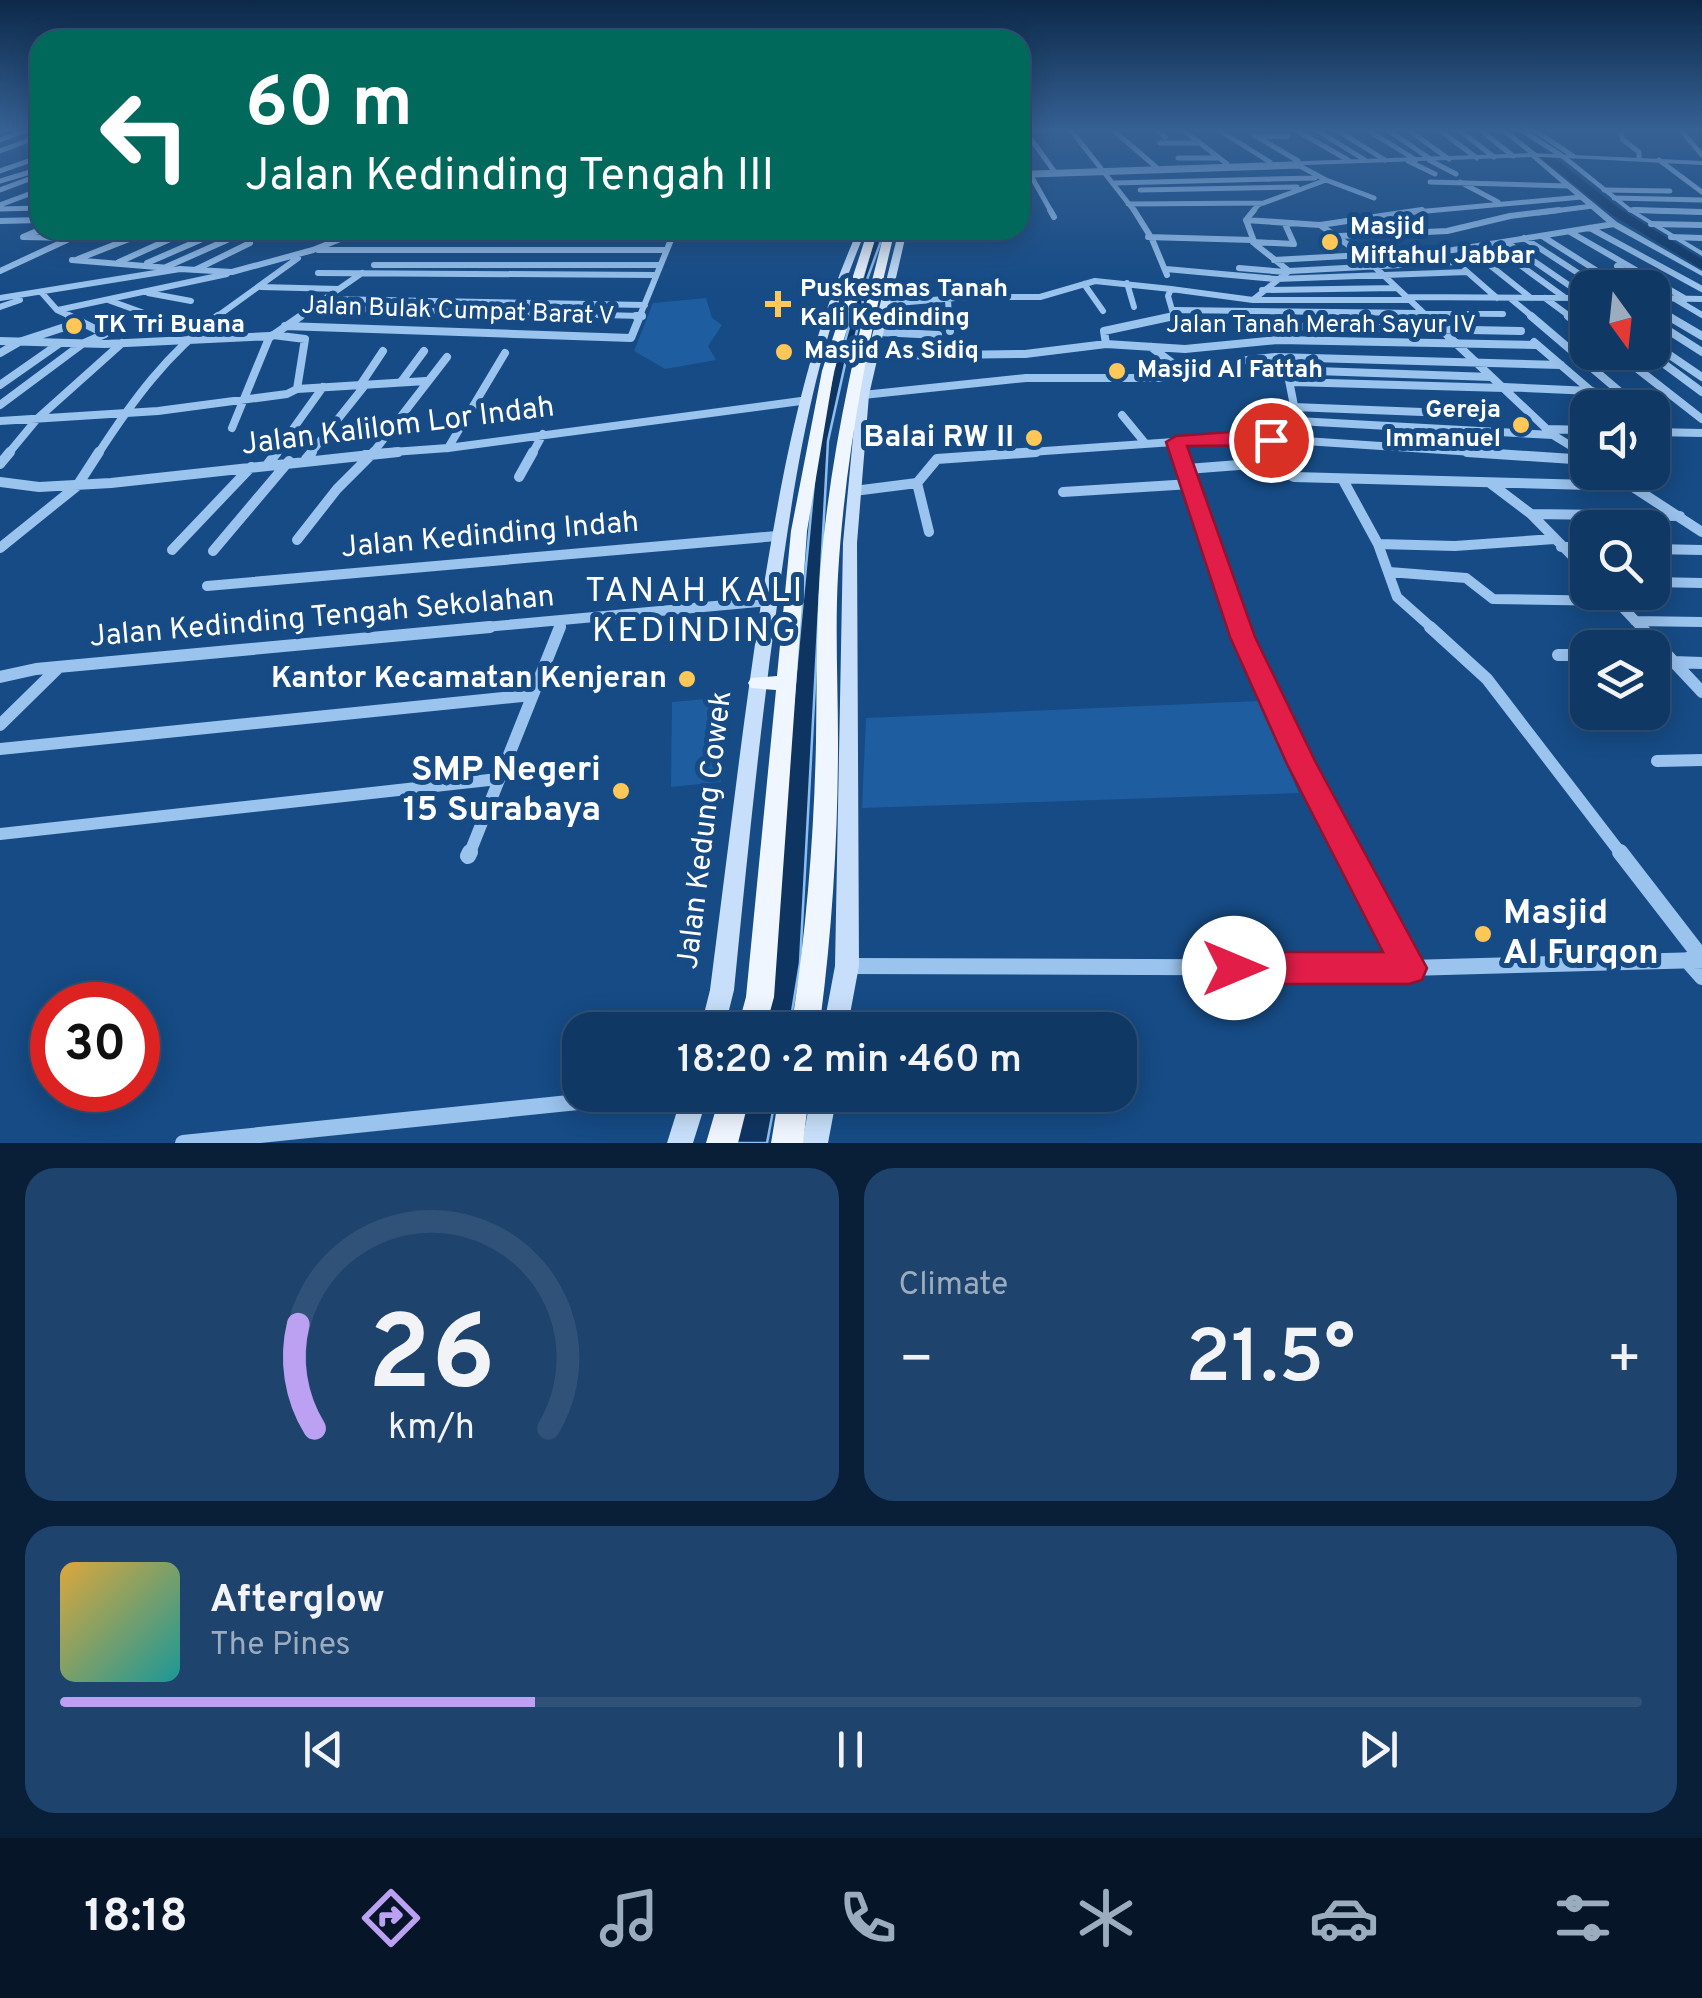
<!DOCTYPE html>
<meta charset="utf-8">
<style>
body{margin:0;font-family:Overpass,sans-serif;background:#1e436d;color:#f1f3f6;height:100vh;display:flex;flex-direction:column;font-size:38px;white-space:nowrap}
*{box-sizing:border-box;margin:0}
p{font-size:32px;color:#9cacbf}
.icon{flex:none;width:55px;height:55px;fill:none;stroke:currentColor;stroke-width:2;stroke-linecap:round;stroke-linejoin:round}
.map{position:relative;height:1143px;overflow:hidden}
.details{display:flex;flex-direction:column;gap:25px;padding:25px;background:#091f37;flex:1}
.details>*{flex:none}
.guide{position:absolute;left:30px;top:30px;width:1000px;height:210px;border-radius:30px;box-shadow:0 5px 25px #0003,0 0 0 2px #305278;background:#00695c;color:#fff;overflow:hidden}
.needle{width:65px;rotate:165deg}
.buttons{position:absolute;left:1570px;top:270px;display:grid;gap:20px}
.buttons a{display:grid;place-items:center;width:100px;height:100px;border-radius:20px;background:#103864;box-shadow:0 5px 25px #0003,0 0 0 2px #305278;font-size:50px}
.speed{position:absolute;left:30px;top:982px;display:flex;gap:20px;font-size:50px;font-weight:700;text-align:center}
.speed>*{display:grid;place-content:center;width:130px;height:130px;border-radius:50%;background:#103864;box-shadow:0 5px 25px #0003,0 0 0 2px #305278;line-height:1}
.speed .limit{border:15px solid #d22;background:#fff;color:#111}
.pin{position:absolute;display:grid;place-items:center;width:85px;height:85px;color:#fff;margin:-42px;border:5px solid #fff;border-radius:50%;box-shadow:0 2px 10px #0007}
.me{position:absolute;width:110px;margin:-55px;rotate:90deg;stroke-linejoin:round;filter:drop-shadow(0 0 8px #0008)}
.turn{display:flex;align-items:center;gap:35px;height:210px;padding:0 50px;font-size:45px}
.turn .icon{width:130px;height:130px;stroke-width:2.5}
.turn b{display:block;font-size:70px;line-height:85px}
.big{font-size:75px;font-weight:600;line-height:1.1}
.details .card{flex:1;display:flex;flex-direction:column;justify-content:center;gap:15px;min-width:0;padding:0 35px;border-radius:30px;background:#1e436d}
.details .dial{align-items:center;gap:0}
.dial svg{height:260px;overflow:visible;fill:none;stroke:#305278;stroke-width:7;stroke-linecap:round;text-anchor:middle}
.dial text{fill:#f1f3f6;stroke:none}
.song{display:flex;align-items:center;gap:30px}
.cover{width:120px;height:120px;border-radius:15px;background:linear-gradient(135deg,hsl(40 70% 55%),hsl(180 70% 35%))}
.played{height:10px;border-radius:5px;background:linear-gradient(90deg,#bca0f2 30%,#305278 30%)}
.keys{display:flex;justify-content:space-around;direction:ltr}
.heat{display:flex;justify-content:space-between;align-items:center;font-size:55px;direction:ltr}
.details .tiles{flex:1;display:grid;gap:25px;grid-template-columns:1fr 1fr}
.card:last-child{grid-column:span 2}
.trip{position:absolute;left:562px;top:1012px;width:575px;height:100px;border-radius:30px;background:#103864;box-shadow:0 5px 25px #0003,0 0 0 2px #305278;font-weight:600;line-height:100px;text-align:center}
.dock{display:flex;height:160px;justify-content:space-around;align-items:center;background:#061628;color:#9cacbf}
.dock .icon{width:70px;height:70px}
.dock .active{color:#bca0f2}
.dock b{font-size:45px;color:#f1f3f6}
.map>svg:first-child{display:block}
</style>
<div class="map">
<svg width="1702" height="1143" viewBox="0 0 1702 1143">
<rect width="100%" height="100%" fill="#164b85"/>
<!-- green -->
<path fill="#1e5d9f" d="M 706,298 L 712,318 L 722,325 L 708,346 L 716,360 L 665,369 L 634,351 L 653,303 Z
M 718,698 L 721,782 L 671,787 L 672,702 Z
M 1258,701 L 1299,793 L 862,808 L 866,718 Z"/>
<!-- water -->
<path fill="#0e3562" stroke="#8cbff1" stroke-width="2.5" d="M 876,230 L 885,230 L 862,293 L 863,307 L 853,346 L 848,351 L 828,441 L 800,963 L 789,1030 L 762,1030 L 818,440 L 839,345 L 844,345 Z
M 747,1095 L 776,1095 L 767,1143 L 734,1143 Z"/>
<g fill="none" stroke-linecap="round" stroke-linejoin="round">
<!-- river -->
<path fill="#0e3562" fill-rule="evenodd" d="M 1506,129 L 1517,129 L 1620,209 L 1702,259 L 1702,269 L 1612,215 Z"/>
<!-- minor-far5 -->
<path stroke="#9ac3ee" stroke-width="5" d="M 1040,129 L 1052,129
M 1070,129 L 1136,213
M 1112,129 L 1156,167
M 1156,129 L 1165,137
M 1182,129 L 1227,164
M 1217,129 L 1270,162
M 1294,129 L 1348,160
M 1315,129 L 1365,160
M 1335,129 L 1385,160
M 1366,129 L 1416,160
M 1386,129 L 1432,160
M 1407,129 L 1449,159
M 1438,129 L 1477,158
M 1458,129 L 1494,157
M 1479,129 L 1513,156
M 1502,129 L 1535,155
M 1520,129 L 1562,156
M 1533,129 L 1573,156
M 1621,129 L 1622,139 L 1639,152 L 1639,158
M 1680,129 L 1702,155
M 1026,132 L 1054,171
M 1254,135 L 1298,161
M 1259,137 L 1288,136
M 0,140 L 29,129
M 1160,143 L 1199,143
M 0,151 L 40,136
M 1178,158 L 1218,158
M 1429,160 L 1456,174
M 1659,160 L 1702,192
M 1408,161 L 1435,174
M 0,171 L 40,157
M 1030,174 L 1052,213
M 1031,175 L 1299,166
M 1326,180 L 1374,198
M 0,181 L 40,169
M 1430,182 L 1569,186
M 1460,182 L 1498,202
M 1114,183 L 1315,178
M 0,190 L 40,175
M 1140,190 L 1297,187
M 1604,190 L 1670,191
M 1614,198 L 1702,200
M 1128,204 L 1264,203
M 0,205 L 40,190
M 0,209 L 40,208
M 1630,210 L 1702,212
M 1252,213 L 1258,205 L 1326,180 L 1296,164
M 1405,213 L 1582,197
M 1538,213 L 1593,206"/>
<!-- minor-far4 -->
<path stroke="#9ac3ee" stroke-width="6" d="M 1050,210 L 1054,217
M 1134,210 L 1152,239 L 1167,275
M 1254,210 L 1246,220 L 1255,244 L 1289,271 L 1254,299
M 1634,210 L 1702,212
M 1246,220 L 1320,225 L 1422,210
M 0,221 L 40,220
M 1651,224 L 1702,225
M 1320,225 L 1361,254 L 1429,318
M 1590,228 L 1702,289
M 322,230 L 350,233
M 1570,232 L 1686,299
M 1340,236 L 1447,231 L 1510,216 L 1559,210
M 1542,236 L 1624,288
M 1148,237 L 1252,240
M 1671,237 L 1702,238
M 72,238 L 23,237 L 37,231 L 90,230
M 1524,238 L 1601,288
M 1253,242 L 1294,244 L 1285,224
M 1506,242 L 1586,297
M 1491,244 L 1564,297
M 1467,247 L 1531,298
M 318,250 L 666,250
M 78,259 L 152,230
M 72,260 L 169,268
M 1274,260 L 1453,250 L 1614,224
M 119,262 L 190,230
M 147,263 L 223,230
M 374,265 L 660,265
M 1617,266 L 1654,288
M 166,267 L 227,240
M 1239,268 L 1286,272
M 1166,269 L 1276,279 L 1467,272
M 195,270 L 250,243
M 1465,270 L 1497,298
M 0,271 L 67,240
M 1289,271 L 1456,262
M 318,273 L 656,275
M 1127,283 L 1134,307
M 1084,284 L 1103,311
M 261,287 L 339,289
M 1262,290 L 1396,288
M 42,293 L 57,310 L 74,318
M 148,293 L 191,301
M 1406,297 L 1588,298
M 0,298 L 180,269 L 232,272 L 313,250 L 355,233 L 569,230
M 1545,298 L 1572,318
M 1652,298 L 1702,299
M 327,299 L 645,305
M 948,299 L 949,318
M 1511,299 L 1534,318
M 1675,299 L 1702,315
M 108,300 L 144,313
M 886,304 L 967,297 L 1040,297 L 1095,281 L 1171,289
M 1652,306 L 1673,318
M 0,307 L 20,300
M 314,308 L 642,316
M 58,310 L 227,274
M 1175,310 L 1503,314
M 215,318 L 298,258
M 297,318 L 362,273
M 639,318 L 675,230
M 1167,318 L 1174,317 L 1168,296 L 1171,289 L 1253,300 L 1409,300"/>
<!-- minor-far3 -->
<path stroke="#9ac3ee" stroke-width="8" d="M 636,316 L 642,316
M 949,316 L 950,331
M 1427,316 L 1553,435 L 1584,454
M 1531,316 L 1639,408
M 1568,316 L 1588,331
M 1668,316 L 1702,336
M 1652,320 L 1702,352
M 285,326 L 631,338 L 640,316
M 1269,326 L 1521,331
M 879,332 L 938,335
M 273,335 L 305,339 L 297,389
M 0,341 L 105,344 L 270,336
M 1534,342 L 1611,408
M 1652,343 L 1702,377
M 1106,344 L 1104,331 L 1174,316
M 1151,347 L 1175,365
M 1616,352 L 1702,419
M 1648,352 L 1702,392
M 0,353 L 19,342 L 77,323
M 874,356 L 1025,354 L 1106,344 L 1185,349 L 1278,340 L 1536,345
M 1238,361 L 1275,357 L 1561,365
M 1491,377 L 1287,370 L 1297,421 L 1553,435
M 401,382 L 424,351
M 1292,382 L 1504,388
M 361,384 L 383,351
M 0,385 L 60,343
M 1504,387 L 1592,391
M 863,395 L 1026,378 L 1165,378
M 0,405 L 82,344 L 105,334 L 69,316
M 1293,407 L 1474,414
M 1122,415 L 1145,443
M 0,421 L 158,411 L 287,394 L 297,389 L 426,381
M 232,428 L 269,338 L 301,316
M 1548,429 L 1588,430
M 1652,432 L 1702,433
M 1176,441 L 1181,454
M 448,448 L 505,353
M 8,454 L 37,419 L 122,343
M 98,454 C 131,403 168,352 218,316
M 275,454 L 323,387
M 310,454 L 366,384
M 365,454 L 448,448 L 801,401
M 372,454 L 447,357
M 532,454 L 543,434
M 1001,454 L 1245,437 L 1504,454"/>
<!-- minor-far2 -->
<path stroke="#9ac3ee" stroke-width="10" d="M 1180,452 L 1187,469 L 1265,463 L 1294,477 L 1630,486
M 1467,452 L 1588,460
M 1580,452 L 1588,457
M 306,459 L 312,452
M 0,464 L 10,452
M 268,464 L 277,452
M 1187,469 L 1240,629
M 1610,472 L 1702,532
M 519,477 L 533,452
M 1343,480 L 1378,544 L 1397,597 L 1433,629
M 0,482 L 39,487 L 111,483 L 398,452
M 917,483 L 929,532
M 1490,483 L 1531,514 L 1588,572
M 854,491 L 917,483 L 937,459 L 1036,452
M 1063,492 L 1191,484
M 1531,514 L 1680,516
M 297,540 L 337,489 L 374,452
M 1378,544 L 1455,546 L 1554,539
M 1561,547 L 1588,547
M 0,548 L 77,486 L 99,452
M 1652,549 L 1702,550
M 172,550 L 251,467
M 213,551 L 289,461
M 1389,572 L 1466,578 L 1493,599 L 1617,601
M 1652,582 L 1702,583
M 207,586 L 777,536
M 1608,592 L 1643,629
M 1635,621 L 1702,622
M 463,629 L 769,601
M 559,629 L 562,621"/>
<!-- minor-far1 -->
<path stroke="#9ac3ee" stroke-width="12" d="M 1239,627 L 1302,764 L 1350,855
M 1430,627 L 1487,679 L 1622,855
M 1641,627 L 1702,692
M 1558,655 L 1588,655
M 1673,662 L 1702,663
M 0,677 L 36,669 L 490,627
M 0,725 L 57,669
M 0,749 L 532,695
M 1657,761 L 1702,760
M 0,834 L 498,779
M 469,855 L 560,627"/>
<!-- minor -->
<path stroke="#9ac3ee" stroke-width="16" d="M 1348,852 L 1409,968
M 1620,852 L 1702,958
M 468,856 L 470,852
M 1687,960 L 1702,977
M 848,966 L 1409,968 L 1702,960
M 183,1143 L 646,1095"/>
<!-- tertiary -->
<path fill="#9ac3ee" fill-rule="evenodd" d="M 1532,153 L 1702,161 L 1702,165 L 1569,158 L 1632,209 L 1702,251 L 1702,256 L 1628,211 L 1561,158 L 1538,157 L 1617,222 L 1702,271 L 1702,276 L 1611,226 L 1531,157 L 1020,175 L 1020,171 Z"/>
<!-- secondary -->
<path fill="#c7dffa" fill-rule="evenodd" d="M 858,230 L 866,230 C 814,351 796,468 778,598 C 760,728 747,859 734,990 L 724,1030 L 700,1030 L 710,990 C 727,859 742,728 762,597 C 783,468 804,351 858,230 Z
M 899,230 L 907,230 L 869,395 L 857,543 L 859,966 L 847,1030 L 823,1030 L 835,966 L 843,543 L 857,395 Z
M 682,1095 L 708,1095 L 693,1143 L 667,1143 Z
M 811,1095 L 837,1095 L 828,1143 L 802,1143 Z"/>
<!-- trunk -->
<path fill="#f0f6ff" fill-rule="evenodd" d="M 868,230 L 878,230 L 834,371 L 807,531 L 774,997 L 765,1030 L 737,1030 L 746,997 L 776,690 L 751,688 L 748,683 L 751,678 L 777,676 L 791,531 L 822,371 Z
M 885,230 L 895,230 C 867,344 845,458 838,575 C 835,630 838,686 838,742 C 838,838 832,935 819,1030 L 791,1030 C 806,935 814,838 816,742 C 817,686 816,630 820,574 C 830,457 855,343 885,230 Z
M 720,1095 L 750,1095 L 738,1143 L 706,1143 Z
M 779,1095 L 809,1095 L 803,1143 L 771,1143 Z"/>
</g>
<!-- sky -->
<linearGradient id="sky" x2="0" y2="1"><stop stop-color="#0c2949"/><stop offset="0.45" stop-color="#366194"/><stop offset="1" stop-color="#366194" stop-opacity="0"/></linearGradient>
<rect width="1702" height="289" fill="url(#sky)"/>
<!-- route -->
<path fill="#e11d48" stroke="#92132f" stroke-width="2.5" d="M 1244,431 L 1271,434 L 1280,440 C 1269,448 1206,445 1187,446 L 1255,637 L 1316,763 L 1427,968 L 1422,980 L 1409,984 L 1234,984 L 1222,980 L 1217,968 L 1222,956 L 1234,952 L 1383,952 L 1287,764 L 1230,637 L 1166,442 L 1176,436 Z"/>
<!-- markers -->
<g fill="#ffc757" stroke="#164b85" stroke-width="4">
<circle cx="1330" cy="242" r="10"/>
<path d="M773 289h10v10h10v10h-10v10h-10v-10h-10v-10h10z"/>
<circle cx="74" cy="326" r="10"/>
<circle cx="784" cy="352" r="10"/>
<circle cx="1117" cy="371" r="10"/>
<circle cx="1521" cy="425" r="10"/>
<circle cx="1034" cy="438" r="10"/>
<circle cx="687" cy="679" r="10"/>
<circle cx="621" cy="791" r="10"/>
<circle cx="1483" cy="934" r="10"/>
</g>
<g text-anchor="middle" dominant-baseline="central" stroke-width="10" stroke-linejoin="round" paint-order="stroke">
<!-- far-poi labels -->
<g font-size="25" font-weight="bold" fill="#fff" stroke="#164b85" text-anchor="start">
<text x="1350" y="228">Masjid<tspan x="1350" dy="29">Miftahul Jabbar</tspan></text>
<text x="800" y="290">Puskesmas Tanah<tspan x="800" dy="29">Kali Kedinding</tspan></text>
<text x="94" y="326">TK Tri Buana</text>
<text x="804" y="352">Masjid As Sidiq</text>
<text x="1137" y="371">Masjid Al Fattah</text>
<text x="1501" y="411" text-anchor="end">Gereja<tspan x="1501" dy="29">Immanuel</tspan></text>
</g>
<!-- far-street labels -->
<g font-size="25" fill="#fff" stroke="#164b85">
<text transform="translate(458 312) rotate(2)">Jalan Bulak Cumpat Barat V</text>
<text x="1321" y="326">Jalan Tanah Merah Sayur IV</text>
</g>
<!-- street labels -->
<g font-size="30" fill="#fff" stroke="#164b85">
<text transform="translate(398 427) rotate(-7)">Jalan Kalilom Lor Indah</text>
<text transform="translate(490 536) rotate(-5)">Jalan Kedinding Indah</text>
<text transform="translate(322 618) rotate(-5)">Jalan Kedinding Tengah Sekolahan</text>
<text transform="translate(706 830) rotate(-83)">Jalan Kedung Cowek</text>
</g>
<!-- poi labels -->
<g font-size="30" font-weight="bold" fill="#fff" stroke="#164b85" text-anchor="end">
<text x="1014" y="438">Balai RW II</text>
<text x="667" y="679">Kantor Kecamatan Kenjeran</text>
</g>
<!-- quarter labels -->
<g font-size="35" letter-spacing="2.5" fill="#fff" stroke="#164b85">
<text x="695" y="592">TANAH KALI<tspan x="695" dy="40">KEDINDING</tspan></text>
</g>
<!-- near-poi labels -->
<g font-size="35" font-weight="bold" fill="#fff" stroke="#164b85" text-anchor="end">
<text x="601" y="771">SMP Negeri<tspan x="601" dy="40">15 Surabaya</tspan></text>
<text x="1503" y="914" text-anchor="start">Masjid<tspan x="1503" dy="40">Al Furqon</tspan></text>
</g>
</g>
</svg>
<div class="buttons">
<a><svg class="needle" viewBox="-14 -14 28 28"><path d="M0-13l5 13h-10z" fill="#e53935"/><path d="M0 13l5-13h-10z" fill="#9cacbf"/></svg></a>
<a><svg class="icon" aria-label="sound" viewBox="0 0 24 24"><path d="M4 9h4l5-4v14l-5-4H4zM17 9q2 3 0 6"/></svg></a>
<a><svg class="icon" aria-label="search" viewBox="0 0 24 24"><circle cx="10" cy="10" r="6"/><path d="M15 15l6 6"/></svg></a>
<a><svg class="icon" aria-label="layers" viewBox="0 0 24 24"><path d="M12 4l9 5-9 5-9-5zM3 14l9 5 9-5"/></svg></a>
</div>
<div class="speed"><div class="limit">30</div></div>
<div class="pin" style="left:1271px;top:440px;background:#d93025"><svg class="icon" aria-label="arrive" viewBox="0 0 24 24"><path d="M6 21V4h12l-3 4 3 4H6"/></svg></div>
<svg class="me" style="left:1234px;top:968px" viewBox="-20 -20 40 40"><circle r="19" fill="#fff"/><path d="M0-13L10 11 0 6-10 11z" fill="#e11d48"/></svg>
<div class="trip">18:20 · 2 min · 460 m</div>
<div class="guide">
<div class="turn"><svg class="icon" aria-label="left" viewBox="0 0 24 24"><path d="M17 20v-9H6M10 6l-5 5 5 5"/></svg><div><b>60 m</b>Jalan Kedinding Tengah III</div></div>
</div>
</div>
<section class="details">
<div class="tiles">
<div class="card dial"><svg viewBox="0 0 100 80">
<path d="M14 69A42 42 0 1 1 86 69"/>
<path d="M14 69A42 42 0 0 1 9 37" stroke="#bca0f2"/>
<text x="50" y="56" font-size="32" font-weight="700">26</text>
<text x="50" y="72" font-size="11">km/h</text>
</svg></div>
<div class="card"><p>Climate</p>
<div class="heat"><a>−</a><b class="big">21.5°</b><a>+</a></div>
</div>
<div class="card">
<div class="song"><i class="cover"></i><div><b>Afterglow</b><p>The Pines</p></div></div>
<div class="played"></div>
<div class="keys"><svg class="icon" aria-label="previous" viewBox="0 0 24 24"><path d="M18 5L8 12l10 7zM5 5v14"/></svg><svg class="icon" aria-label="pause" viewBox="0 0 24 24"><path d="M8 5v14M16 5v14"/></svg><svg class="icon" aria-label="next" viewBox="0 0 24 24"><path d="M6 5l10 7-10 7zM19 5v14"/></svg></div>
</div>
</div>
</section>
<nav class="dock">
<b>18:18</b>
<svg class="icon active" aria-label="directions" viewBox="0 0 24 24"><path d="M12 3l9 9-9 9-9-9zM9 14v-3h6M13 9l2 2-2 2"/></svg>
<svg class="icon" aria-label="music" viewBox="0 0 24 24"><path d="M9 18V5l10-2v13"/><circle cx="6" cy="18" r="3"/><circle cx="16" cy="16" r="3"/></svg>
<svg class="icon" aria-label="phone" viewBox="0 0 24 24"><path d="M5 4h4l2 5-3 2q2 4 5 5l2-3 5 2v4C11 20 4 13 5 4z"/></svg>
<svg class="icon" aria-label="climate" viewBox="0 0 24 24"><path d="M12 3v18M4 7l16 10M4 17L20 7"/></svg>
<svg class="icon" aria-label="car" viewBox="0 0 24 24"><path d="M5 17H2v-5l4-1 3-4h7l3 4 3 1v5h-3M9 17h6M6 11h13"/><circle cx="7" cy="17" r="2"/><circle cx="17" cy="17" r="2"/></svg>
<svg class="icon" aria-label="filters" viewBox="0 0 24 24"><path d="M4 7h16M4 17h16"/><circle cx="9" cy="7" r="2"/><circle cx="15" cy="17" r="2"/></svg>
</nav>
